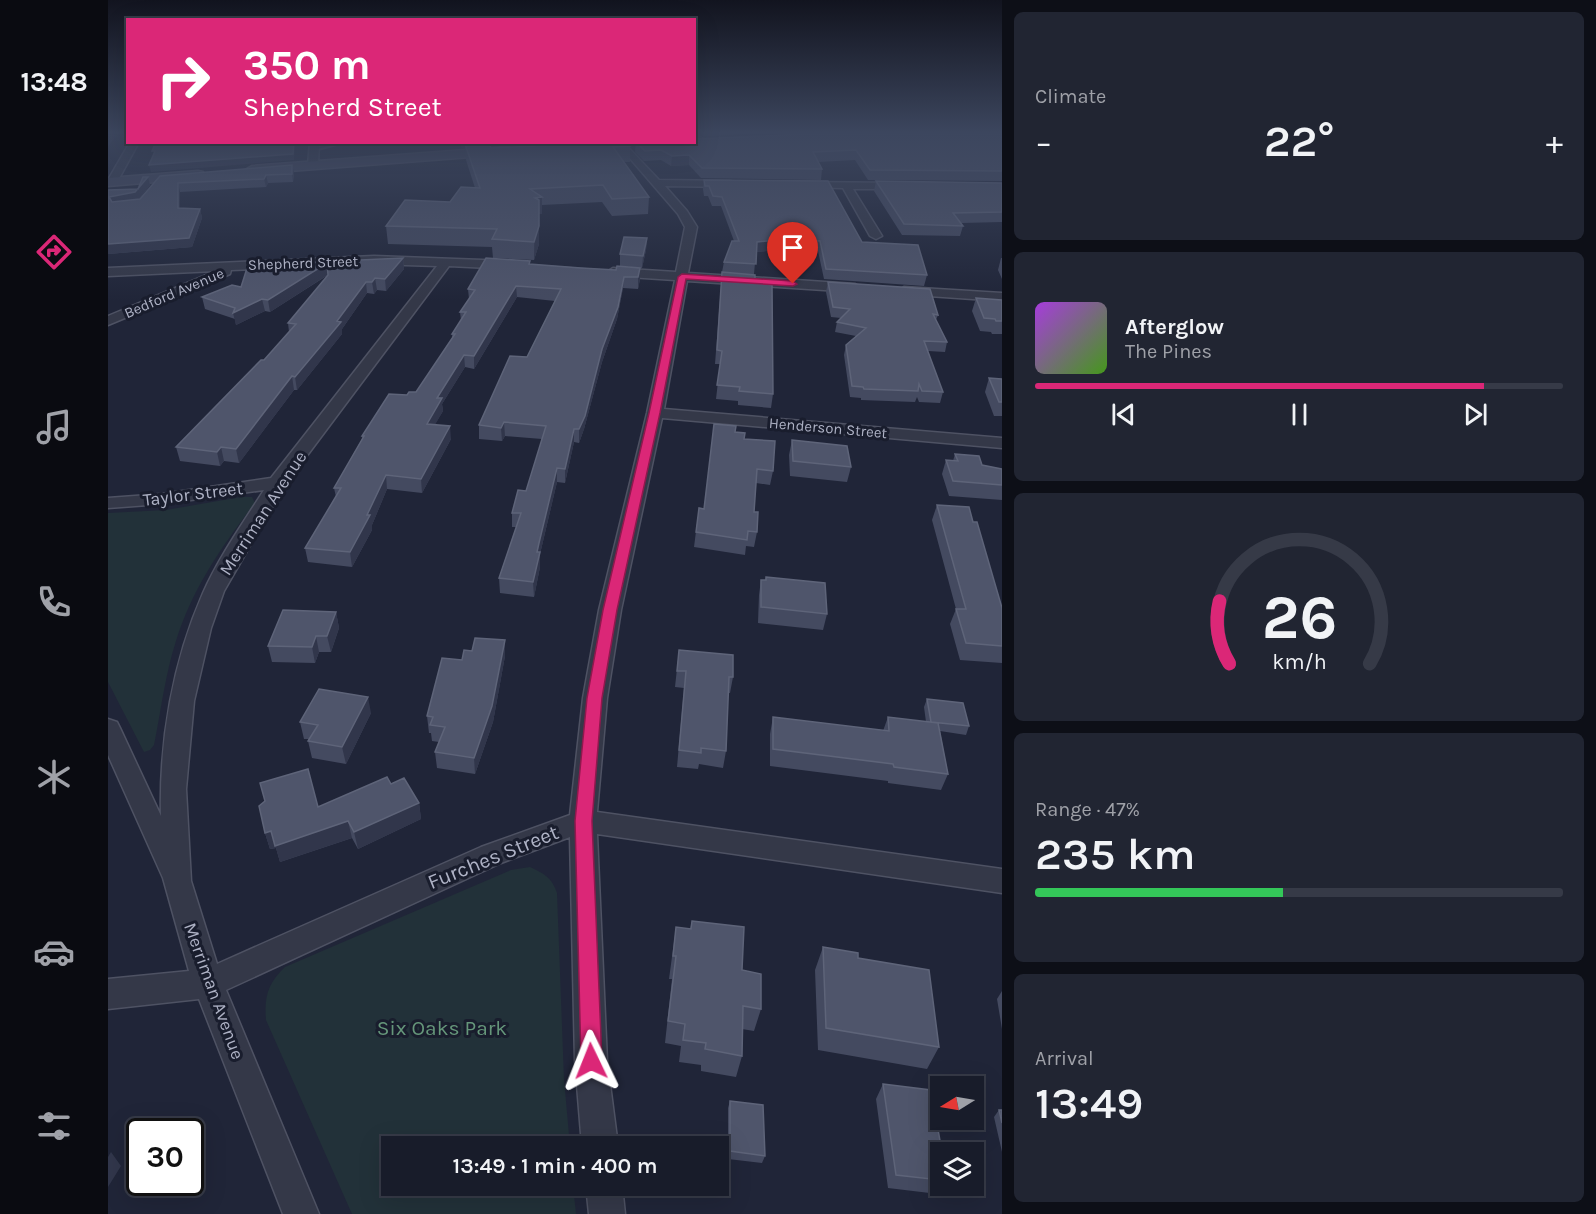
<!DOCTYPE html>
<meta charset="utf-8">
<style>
body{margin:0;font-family:Karla,sans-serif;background:#212532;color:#f1f3f6;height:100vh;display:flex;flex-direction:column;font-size:22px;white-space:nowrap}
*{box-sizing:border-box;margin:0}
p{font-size:20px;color:#9fa1a8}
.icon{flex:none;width:33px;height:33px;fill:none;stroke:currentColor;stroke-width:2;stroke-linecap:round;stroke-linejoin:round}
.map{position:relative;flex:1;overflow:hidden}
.sheet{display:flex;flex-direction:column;gap:12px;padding:12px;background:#0d0f17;width:594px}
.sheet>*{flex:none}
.guide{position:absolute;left:18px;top:18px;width:570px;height:126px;border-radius:0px;box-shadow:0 6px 24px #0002,0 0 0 2px #363a47;background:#db2777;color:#fff;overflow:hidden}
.needle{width:39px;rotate:259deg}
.controls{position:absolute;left:822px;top:1076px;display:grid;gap:12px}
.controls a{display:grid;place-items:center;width:54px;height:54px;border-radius:0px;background:#181c2a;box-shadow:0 6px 24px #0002,0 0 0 2px #363a47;font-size:30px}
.speed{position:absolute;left:18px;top:1118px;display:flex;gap:12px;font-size:30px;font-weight:700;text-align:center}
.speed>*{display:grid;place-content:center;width:78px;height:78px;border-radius:50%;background:#181c2a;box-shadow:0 6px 24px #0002,0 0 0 2px #363a47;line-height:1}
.speed .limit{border:3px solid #111;border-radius:9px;background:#fff;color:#111}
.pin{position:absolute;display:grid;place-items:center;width:51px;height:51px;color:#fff;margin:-62px -26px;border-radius:50% 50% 50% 0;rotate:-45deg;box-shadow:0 0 6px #0007}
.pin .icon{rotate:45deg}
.me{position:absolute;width:66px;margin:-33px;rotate:358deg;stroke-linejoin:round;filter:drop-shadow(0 0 4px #0008)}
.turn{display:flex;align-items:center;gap:21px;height:126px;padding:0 18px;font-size:27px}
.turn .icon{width:78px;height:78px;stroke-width:2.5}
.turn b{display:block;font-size:42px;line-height:51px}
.big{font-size:45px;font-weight:600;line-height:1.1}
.sheet .widget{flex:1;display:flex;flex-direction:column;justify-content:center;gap:9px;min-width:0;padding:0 21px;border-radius:9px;background:#212532}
.sheet .dial{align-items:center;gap:0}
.dial svg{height:156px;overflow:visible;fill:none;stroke:#363a47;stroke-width:7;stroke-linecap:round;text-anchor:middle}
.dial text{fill:#f1f3f6;stroke:none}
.song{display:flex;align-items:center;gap:18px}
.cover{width:72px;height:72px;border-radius:9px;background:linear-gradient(135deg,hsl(280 70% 55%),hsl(100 70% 35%))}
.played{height:6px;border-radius:3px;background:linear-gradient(90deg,#db2777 85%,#363a47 85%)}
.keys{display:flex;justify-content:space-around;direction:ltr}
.heat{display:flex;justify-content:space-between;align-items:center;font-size:33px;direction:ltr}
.charge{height:9px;border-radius:4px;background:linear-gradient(90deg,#34c759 47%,#363a47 0)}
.trip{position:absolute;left:273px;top:1136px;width:348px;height:60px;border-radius:0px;background:#181c2a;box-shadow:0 6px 24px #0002,0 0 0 2px #363a47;font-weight:600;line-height:60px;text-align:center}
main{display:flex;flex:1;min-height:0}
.tab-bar{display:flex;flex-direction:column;width:108px;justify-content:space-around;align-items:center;background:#0a0b11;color:#9fa1a8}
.tab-bar .icon{width:42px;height:42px}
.tab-bar .current{color:#db2777}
.tab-bar b{font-size:27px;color:#f1f3f6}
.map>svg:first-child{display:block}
</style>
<main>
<nav class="tab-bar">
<b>13:48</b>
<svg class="icon current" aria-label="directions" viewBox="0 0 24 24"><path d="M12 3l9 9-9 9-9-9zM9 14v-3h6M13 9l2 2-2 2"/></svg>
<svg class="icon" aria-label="music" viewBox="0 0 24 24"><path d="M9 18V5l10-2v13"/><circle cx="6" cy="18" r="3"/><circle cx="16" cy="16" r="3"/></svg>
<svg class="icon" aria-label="phone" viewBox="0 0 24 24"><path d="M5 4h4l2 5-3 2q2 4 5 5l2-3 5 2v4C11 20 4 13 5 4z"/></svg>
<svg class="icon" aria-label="climate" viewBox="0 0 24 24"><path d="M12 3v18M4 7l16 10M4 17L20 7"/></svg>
<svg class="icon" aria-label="car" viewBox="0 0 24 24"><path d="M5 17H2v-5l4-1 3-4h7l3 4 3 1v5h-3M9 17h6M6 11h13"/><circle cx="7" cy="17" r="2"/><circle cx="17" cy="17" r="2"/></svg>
<svg class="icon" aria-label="filters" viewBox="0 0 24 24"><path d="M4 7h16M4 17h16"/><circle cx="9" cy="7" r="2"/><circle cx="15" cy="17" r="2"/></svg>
</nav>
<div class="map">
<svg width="894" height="1214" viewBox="0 0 894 1214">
<rect width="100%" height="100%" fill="#202538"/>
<!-- green -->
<path fill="#223139" d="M 133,497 L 144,497 L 147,503 C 114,546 84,589 68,641 C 57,675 53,711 46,745 L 42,750 L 36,752 L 0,682 L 0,513 L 58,510 Z
M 422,867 C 437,874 444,878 449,893 L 456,1079 L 462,1146 L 284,1146 L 284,1185 L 465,1185 L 468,1214 L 244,1214 L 158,1020 C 156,997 160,983 177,967 L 403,870 Z"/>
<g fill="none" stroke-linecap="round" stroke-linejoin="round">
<!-- lane casing -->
<g stroke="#4e5263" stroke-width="4">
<path id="lane" d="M 227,142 L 236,142 L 206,150 L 204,149 Z"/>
</g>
<!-- street casing -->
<g stroke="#4e5263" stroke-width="3">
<path id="street" d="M 586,133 L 597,140 L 597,144 L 591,144 L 586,140 Z
M 22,142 L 31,142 L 8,184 L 0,184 L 0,180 Z
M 202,142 L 211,142 L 210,165 L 205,168 L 200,165 Z
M 516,143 L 551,180 L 623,181 L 628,184 L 623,187 L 557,186 L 579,211 L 589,227 L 580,273 L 747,284 L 753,288 L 747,292 L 579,281 L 556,409 L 894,438 L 894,448 L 554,418 L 513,610 L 499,698 L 489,812 L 894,869 L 894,893 L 489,834 L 499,1061 L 510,1146 L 474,1146 L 467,1061 L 462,837 L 393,863 L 118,990 L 211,1214 L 175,1214 L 91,999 L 0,1009 L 0,979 L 81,971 L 55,878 L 0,755 L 0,719 L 9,722 L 12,728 L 53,816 C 51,741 65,661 95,593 C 111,557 135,523 156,490 L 54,504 L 0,508 L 0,498 L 54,494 L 163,478 L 329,266 L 266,264 L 123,270 L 122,274 L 0,325 L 0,316 L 108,271 L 0,276 L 0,268 L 266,256 L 402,261 L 408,265 L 402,269 L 341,266 L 177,485 L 116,591 L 103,628 L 86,701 L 78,789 L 83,881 L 109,964 L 373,847 L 462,815 L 475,698 L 491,610 L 539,413 L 567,280 L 505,276 L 499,272 L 505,268 L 568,272 L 577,227 L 570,214 L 513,148 L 511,146 Z
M 694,182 L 794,183 L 799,186 L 794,189 L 745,189 L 774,236 L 768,239 L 762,236 L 735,188 L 690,187 L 690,183 Z
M 796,287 L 894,293 L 894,301 L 791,294 L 790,291 Z
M 478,1185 L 514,1185 L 517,1214 L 481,1214 Z"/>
</g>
<!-- secondary casing -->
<g stroke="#4e5263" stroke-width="3">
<path id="secondary" d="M 398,147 L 403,148 L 405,151 L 403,154 L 144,174 L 137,170 L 144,166 Z
M 90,171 L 95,172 L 97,175 L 95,178 L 0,186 L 0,178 Z"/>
</g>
<!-- lane -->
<use href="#lane" fill="#343848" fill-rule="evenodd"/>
<!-- street -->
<use href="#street" fill="#343848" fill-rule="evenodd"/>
<!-- secondary -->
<use href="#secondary" fill="#42465b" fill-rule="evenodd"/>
</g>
<!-- wall -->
<path fill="#444a60" d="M 586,131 L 708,131 L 595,136 Z
M 894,131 L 894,181 L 760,180 L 747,160 L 710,162 L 714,169 L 713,180 L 593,178 L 581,165 L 563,166 L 553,160 L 536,161 L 527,152 L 528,142 Z
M 352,142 L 376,142 L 383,148 L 424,146 L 424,144 L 418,144 L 417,142 L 519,142 L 522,146 L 522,162 L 516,162 L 541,197 L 540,214 L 504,216 L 494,202 L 434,205 L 434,214 L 431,214 L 431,244 L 426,260 L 385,258 L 384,247 L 280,244 L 278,226 L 342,202 L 367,188 L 358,160 L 357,148 L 354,148 Z
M 184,165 L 186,173 L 185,182 L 160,183 L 158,187 L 72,192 L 72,208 L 92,209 L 94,218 L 84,247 L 0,254 L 30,189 L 40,177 L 42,185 L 31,199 L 32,199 L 52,176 Z
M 596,180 L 754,242 L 819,275 L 816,286 L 716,279 L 710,251 L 679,249 L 648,252 L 646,274 L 647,282 L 665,394 L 663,408 L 630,405 L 630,401 L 608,399 L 612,364 L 607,364 L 614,272 L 616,262 L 626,241 L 613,206 L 604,206 L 600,196 L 596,196 L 595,189 Z
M 768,181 L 894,183 L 894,222 L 853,223 L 855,226 L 852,236 L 794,235 L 766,191 Z
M 539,238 L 538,250 L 534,268 L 512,266 L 512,254 Z
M 295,258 L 296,269 L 278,291 L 269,290 L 266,294 L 259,293 L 234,329 L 234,334 L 189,390 L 186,390 L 131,463 L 116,461 L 112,466 L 72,461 L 68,447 L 156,360 L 181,332 L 180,323 L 220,275 L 162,312 L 157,311 L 128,325 L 127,319 L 97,309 L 94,297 L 133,287 Z
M 893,258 L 894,258 L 894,279 L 890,270 Z
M 422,264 L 508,270 L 532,268 L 532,279 L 530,289 L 515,288 L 509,319 L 494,362 L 476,429 L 471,443 L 466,442 L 457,483 L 449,482 L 432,554 L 432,567 L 426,597 L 392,593 L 391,578 L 408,527 L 404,527 L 404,513 L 418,491 L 434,439 L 397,436 L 394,441 L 371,439 L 371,425 L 419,357 L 447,301 L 409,297 L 366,369 L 357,367 L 334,404 L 335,411 L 327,424 L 343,439 L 314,493 L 279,489 L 264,525 L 264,530 L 244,567 L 200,562 L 197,548 L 228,497 L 226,488 L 254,439 L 254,436 L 299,395 L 308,392 L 344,338 L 344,334 L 353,320 L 352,312 L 361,299 L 360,289 Z
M 720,282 L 830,315 L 828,320 L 839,342 L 837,352 L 820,351 L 835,392 L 832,403 L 811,402 L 809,397 L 807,402 L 753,400 L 753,398 L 742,397 L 736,355 L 738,345 L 748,336 L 727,332 L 729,322 L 733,318 L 723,317 L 718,292 Z
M 868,298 L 894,300 L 894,334 L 884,334 L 883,332 L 872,331 L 864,311 Z
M 881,378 L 894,379 L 894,416 L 886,416 L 877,392 Z
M 627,432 L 636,439 L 665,471 L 662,485 L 648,483 L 646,512 L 649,532 L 646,547 L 638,546 L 637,555 L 586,547 L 591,508 L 596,509 Z
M 684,440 L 743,467 L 739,482 L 682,476 L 681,455 Z
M 847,454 L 874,465 L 894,469 L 894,500 L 841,496 L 834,474 L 838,460 L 845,461 Z
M 829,505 L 894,608 L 894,663 L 852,660 L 842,624 L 848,609 L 824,520 Z
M 658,577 L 719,614 L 715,630 L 650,623 L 651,595 L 653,580 L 657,580 Z
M 228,612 L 231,628 L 223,652 L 211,652 L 207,663 L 164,662 L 160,646 Z
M 571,650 L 625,677 L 622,693 L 620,693 L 618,751 L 615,768 L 591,764 L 590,769 L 569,767 L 576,688 L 567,687 Z
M 397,656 L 385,722 L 367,774 L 329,768 L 327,752 L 331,742 L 324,741 L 323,733 L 321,733 L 319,716 L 354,660 Z
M 819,699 L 861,726 L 858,735 L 832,731 L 840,774 L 833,790 L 780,783 L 780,781 L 662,766 L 662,734 L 665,717 L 775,731 L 780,717 L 818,722 L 816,707 Z
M 263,713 L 238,764 L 204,758 L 200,741 L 201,739 L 196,739 L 192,722 Z
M 283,784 L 311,803 L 313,819 L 250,849 L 244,838 L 172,862 L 168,848 L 162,849 L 157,833 L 210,807 Z
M 584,921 L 634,970 L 653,1009 L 646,1031 L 634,1029 L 634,1056 L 628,1077 L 593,1071 L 593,1065 L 571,1062 L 573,1046 L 557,1043 L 564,979 L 561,979 L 568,927 L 582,929 Z
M 715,947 L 750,958 L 831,1047 L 819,1069 L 710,1050 L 707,970 Z
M 894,991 L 894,1029 L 889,999 Z
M 775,1084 L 832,1152 L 832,1185 L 837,1185 L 830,1194 L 780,1188 L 768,1099 Z
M 622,1101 L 657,1156 L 654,1163 L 620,1159 L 620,1108 Z
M 891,1110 L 894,1110 L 894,1152 L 886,1117 Z"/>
<!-- shaded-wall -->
<path fill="#31364b" d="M 3,131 L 11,131 L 0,147 L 0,136 Z
M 187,142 L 186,160 L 43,172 L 41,165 Z
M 353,142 L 376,142 L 376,146 L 357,144 L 357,148 L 354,148 Z
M 581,155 L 581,165 L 563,166 L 564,156 Z
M 184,165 L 186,173 L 185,182 L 184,174 Z
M 158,175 L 160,183 L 158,187 L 156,179 Z
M 40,177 L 42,185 L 29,201 L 3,206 L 1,197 L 27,192 Z
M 70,183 L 72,192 L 72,216 L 70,208 Z
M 434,197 L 434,214 L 431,214 L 431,244 L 426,260 L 427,198 Z
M 92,209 L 94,218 L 84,247 L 0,254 L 0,244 Z
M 539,238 L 538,250 L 534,268 L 535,256 Z
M 680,239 L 679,249 L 648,252 L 649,242 Z
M 295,258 L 296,269 L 278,291 L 277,279 Z
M 219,263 L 221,274 L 162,312 L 160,300 Z
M 532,268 L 532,279 L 530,289 L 530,277 Z
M 516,277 L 515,288 L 509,319 L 494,362 L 476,429 L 471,443 L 471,429 Z
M 267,278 L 269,290 L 266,294 L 264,282 Z
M 258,282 L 259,293 L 234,329 L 234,334 L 189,390 L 187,377 Z
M 408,286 L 409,297 L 366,369 L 366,356 Z
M 154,299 L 157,311 L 128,325 L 125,313 Z
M 356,355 L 357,367 L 334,404 L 335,411 L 320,437 L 319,424 L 329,398 Z
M 184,376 L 186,390 L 131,463 L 128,449 Z
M 396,422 L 397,436 L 394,441 L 393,428 Z
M 342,426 L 343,439 L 314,493 L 313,479 Z
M 466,429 L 466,442 L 457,483 L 457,469 Z
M 113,447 L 116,461 L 112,466 L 109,452 Z
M 449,468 L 449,482 L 432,554 L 432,567 L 426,597 L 425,582 L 431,543 Z
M 278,475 L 279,489 L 264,525 L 264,530 L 244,567 L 242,552 Z
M 228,612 L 231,628 L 223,652 L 219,636 Z
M 208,636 L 211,652 L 207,663 L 204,647 Z
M 397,640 L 397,656 L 385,722 L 367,774 L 366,758 Z
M 260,697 L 263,713 L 238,764 L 234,747 Z
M 311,803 L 313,819 L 250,849 L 246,832 Z
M 240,821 L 244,838 L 172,862 L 168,848 L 162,849 L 157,833 L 163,831 Z
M 3,1152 L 13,1166 L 0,1187 L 0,1157 Z"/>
<!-- building -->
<path fill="#4f556b" stroke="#5e6479" stroke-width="1.5" d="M 772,131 L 894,131 L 894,171 L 762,170 L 748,150 L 705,152 L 714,169 L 594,168 L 581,155 L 564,156 L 553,150 L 537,151 L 528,142 L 586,142 L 586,139 Z
M 48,142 L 186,142 L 185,154 L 41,165 L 47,151 L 44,151 Z
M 425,142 L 519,142 L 522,146 L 505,147 L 541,197 L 504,199 L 495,185 L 422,189 L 434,197 L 427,198 L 431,200 L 431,226 L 426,242 L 384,239 L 389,229 L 278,226 L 297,200 L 342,202 L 353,187 L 372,188 L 357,144 L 381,143 L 383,148 L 427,146 Z
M 184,165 L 184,174 L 158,175 L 156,179 L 70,183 L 70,208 L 92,209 L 81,238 L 0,244 L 0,190 L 30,189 L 35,177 L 40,177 L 27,192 L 1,197 L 4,202 L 32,199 L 52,176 Z
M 596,180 L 720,181 L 754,242 L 810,245 L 819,275 L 718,269 L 712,241 L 680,239 L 649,242 L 648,264 L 616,262 L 624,241 L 631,241 L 614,197 L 605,196 L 601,186 L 597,186 Z
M 768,181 L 894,183 L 894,212 L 845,213 L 855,226 L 796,224 Z
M 516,237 L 539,238 L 535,256 L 512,254 Z
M 295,258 L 277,279 L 267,278 L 264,282 L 258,282 L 229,321 L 233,322 L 187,377 L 184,376 L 128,449 L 113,447 L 109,452 L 68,447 L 153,360 L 156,360 L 188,324 L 180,323 L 220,275 L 219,263 L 160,300 L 154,299 L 125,313 L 127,308 L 94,297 L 124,285 L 133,287 L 140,265 Z
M 378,258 L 422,261 L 421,264 L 473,268 L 508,270 L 509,266 L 532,268 L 530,277 L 516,277 L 510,307 L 494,349 L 477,416 L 471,429 L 466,429 L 457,469 L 449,468 L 431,543 L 429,552 L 432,552 L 425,582 L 391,578 L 413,513 L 404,513 L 410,490 L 418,491 L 438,426 L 396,422 L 393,428 L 371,425 L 402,356 L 419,357 L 453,289 L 408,286 L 366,356 L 356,355 L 329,398 L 334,398 L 319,424 L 342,426 L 313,479 L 278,475 L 259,515 L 262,515 L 242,552 L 197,548 L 233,488 L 226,488 L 256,436 L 254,436 L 281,394 L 299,395 L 301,392 L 308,392 L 347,334 L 344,334 L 358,312 L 352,312 L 367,290 L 360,289 Z
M 614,272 L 647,275 L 647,282 L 664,285 L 665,394 L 631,391 L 632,387 L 609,385 L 614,351 L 609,350 Z
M 720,282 L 822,289 L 830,315 L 825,314 L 839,342 L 816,341 L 835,392 L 814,391 L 811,384 L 810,391 L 756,389 L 755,387 L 744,386 L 738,345 L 758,328 L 729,322 L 742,309 L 725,307 Z
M 868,298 L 894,300 L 894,321 L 888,321 L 887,319 L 876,318 Z
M 881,378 L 894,379 L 894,402 L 891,402 Z
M 606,424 L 628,426 L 627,432 L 637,433 L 636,439 L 667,441 L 665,471 L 649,469 L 646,512 L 650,512 L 649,532 L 640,531 L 639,540 L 588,532 L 591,508 L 596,509 Z
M 684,440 L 739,446 L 743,467 L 685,461 Z
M 847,454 L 871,456 L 874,465 L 894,469 L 894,485 L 845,481 L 838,460 L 850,461 Z
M 829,505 L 861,507 L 865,522 L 869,522 L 894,608 L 894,646 L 858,643 L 848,609 L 858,609 Z
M 658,577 L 717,583 L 719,614 L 653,607 L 653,580 L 658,580 Z
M 175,610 L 228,612 L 219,636 L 208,636 L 204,647 L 160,646 Z
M 367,638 L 397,640 L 384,706 L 366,758 L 327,752 L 337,727 L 322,725 L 325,717 L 319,716 L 334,658 L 354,660 L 356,650 L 364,651 Z
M 571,650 L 625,655 L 625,677 L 621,677 L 618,751 L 593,748 L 593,753 L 571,750 L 578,671 L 569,671 Z
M 211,689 L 260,697 L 234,747 L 200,741 L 210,725 L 192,722 Z
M 819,699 L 855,703 L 861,726 L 823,722 Z
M 665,717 L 781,731 L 780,717 L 830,723 L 840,774 L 786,767 L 785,764 L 665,749 Z
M 200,769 L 210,807 L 279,777 L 283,784 L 296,778 L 311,803 L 246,832 L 240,821 L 167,846 L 163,831 L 157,833 L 151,806 L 157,801 L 152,783 Z
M 584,921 L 636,927 L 634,970 L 653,974 L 653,1009 L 635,1006 L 634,1056 L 597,1049 L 598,1043 L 575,1040 L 577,1024 L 560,1021 L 568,956 L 565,956 L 568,927 L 583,929 Z
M 715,947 L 750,953 L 750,958 L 821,970 L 831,1047 L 718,1028 Z
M 775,1084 L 823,1090 L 834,1152 L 832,1152 L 832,1180 L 788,1175 Z
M 622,1101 L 655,1105 L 657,1156 L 622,1151 Z
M 891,1110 L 894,1110 L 894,1123 Z"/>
<!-- sky -->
<linearGradient id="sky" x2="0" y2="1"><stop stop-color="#12141f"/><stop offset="0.44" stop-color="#3c465e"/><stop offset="1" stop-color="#3c465e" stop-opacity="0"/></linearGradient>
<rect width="894" height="301" fill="url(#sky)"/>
<!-- route -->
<path fill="#db2777" stroke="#8e194d" stroke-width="1.5" d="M 574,274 L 685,281 L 689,284 L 685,286 L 578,279 L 552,413 L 509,610 L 494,698 L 484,821 L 494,1061 L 491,1068 L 483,1072 L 476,1068 L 473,1061 L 467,821 L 479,698 L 495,610 L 541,413 L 570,277 Z"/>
<g text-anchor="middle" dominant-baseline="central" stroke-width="6" stroke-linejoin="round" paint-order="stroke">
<!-- far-street labels -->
<g font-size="15" fill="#aeb2c5" stroke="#191d2d">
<text transform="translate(195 263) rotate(-2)">Shepherd Street</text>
<text transform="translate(66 293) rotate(-23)">Bedford Avenue</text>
<text transform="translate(720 428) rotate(5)">Henderson Street</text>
</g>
<!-- street labels -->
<g font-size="18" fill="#aeb2c5" stroke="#191d2d">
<text transform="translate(85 494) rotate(-7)">Taylor Street</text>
<text transform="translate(155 513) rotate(-57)">Merriman Avenue</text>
<text transform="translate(106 991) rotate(70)">Merriman Avenue</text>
</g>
<!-- near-street labels -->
<g font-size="21" fill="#aeb2c5" stroke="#191d2d">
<text transform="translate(385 857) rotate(-22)">Furches Street</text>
</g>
<!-- near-park labels -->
<g font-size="21" fill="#65967a" stroke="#191d2d">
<text x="334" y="1028">Six Oaks Park</text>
</g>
</g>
</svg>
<div class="controls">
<a><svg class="needle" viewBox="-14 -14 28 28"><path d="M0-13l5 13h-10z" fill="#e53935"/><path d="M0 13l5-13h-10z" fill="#9fa1a8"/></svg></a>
<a><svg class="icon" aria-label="layers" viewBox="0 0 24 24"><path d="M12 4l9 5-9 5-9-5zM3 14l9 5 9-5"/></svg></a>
</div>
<div class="speed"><div class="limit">30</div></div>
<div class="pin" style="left:685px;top:284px;background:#d93025"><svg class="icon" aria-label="arrive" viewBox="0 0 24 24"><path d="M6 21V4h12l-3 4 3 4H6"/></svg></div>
<svg class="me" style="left:483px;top:1061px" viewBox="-20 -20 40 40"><path d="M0-17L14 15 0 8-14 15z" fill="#db2777" stroke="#fff" stroke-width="4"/></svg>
<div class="trip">13:49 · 1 min · 400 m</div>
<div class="guide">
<div class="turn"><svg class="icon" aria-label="right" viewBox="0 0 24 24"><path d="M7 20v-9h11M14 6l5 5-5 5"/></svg><div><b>350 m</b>Shepherd Street</div></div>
</div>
</div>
<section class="sheet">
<div class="widget"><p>Climate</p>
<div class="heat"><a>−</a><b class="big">22°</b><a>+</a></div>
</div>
<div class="widget">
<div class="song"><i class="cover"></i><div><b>Afterglow</b><p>The Pines</p></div></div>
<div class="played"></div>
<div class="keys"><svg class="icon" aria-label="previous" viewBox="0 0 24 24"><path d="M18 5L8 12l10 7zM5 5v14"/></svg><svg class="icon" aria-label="pause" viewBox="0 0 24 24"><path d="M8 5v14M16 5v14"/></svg><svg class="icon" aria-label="next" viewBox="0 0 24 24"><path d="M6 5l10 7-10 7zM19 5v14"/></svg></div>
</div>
<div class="widget dial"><svg viewBox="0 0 100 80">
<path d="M14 69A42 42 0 1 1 86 69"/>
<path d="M14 69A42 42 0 0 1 9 37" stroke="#db2777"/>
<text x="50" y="56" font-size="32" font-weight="700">26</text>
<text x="50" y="72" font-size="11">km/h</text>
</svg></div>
<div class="widget"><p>Range · 47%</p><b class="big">235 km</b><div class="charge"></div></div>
<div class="widget"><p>Arrival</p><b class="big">13:49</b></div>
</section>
</main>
